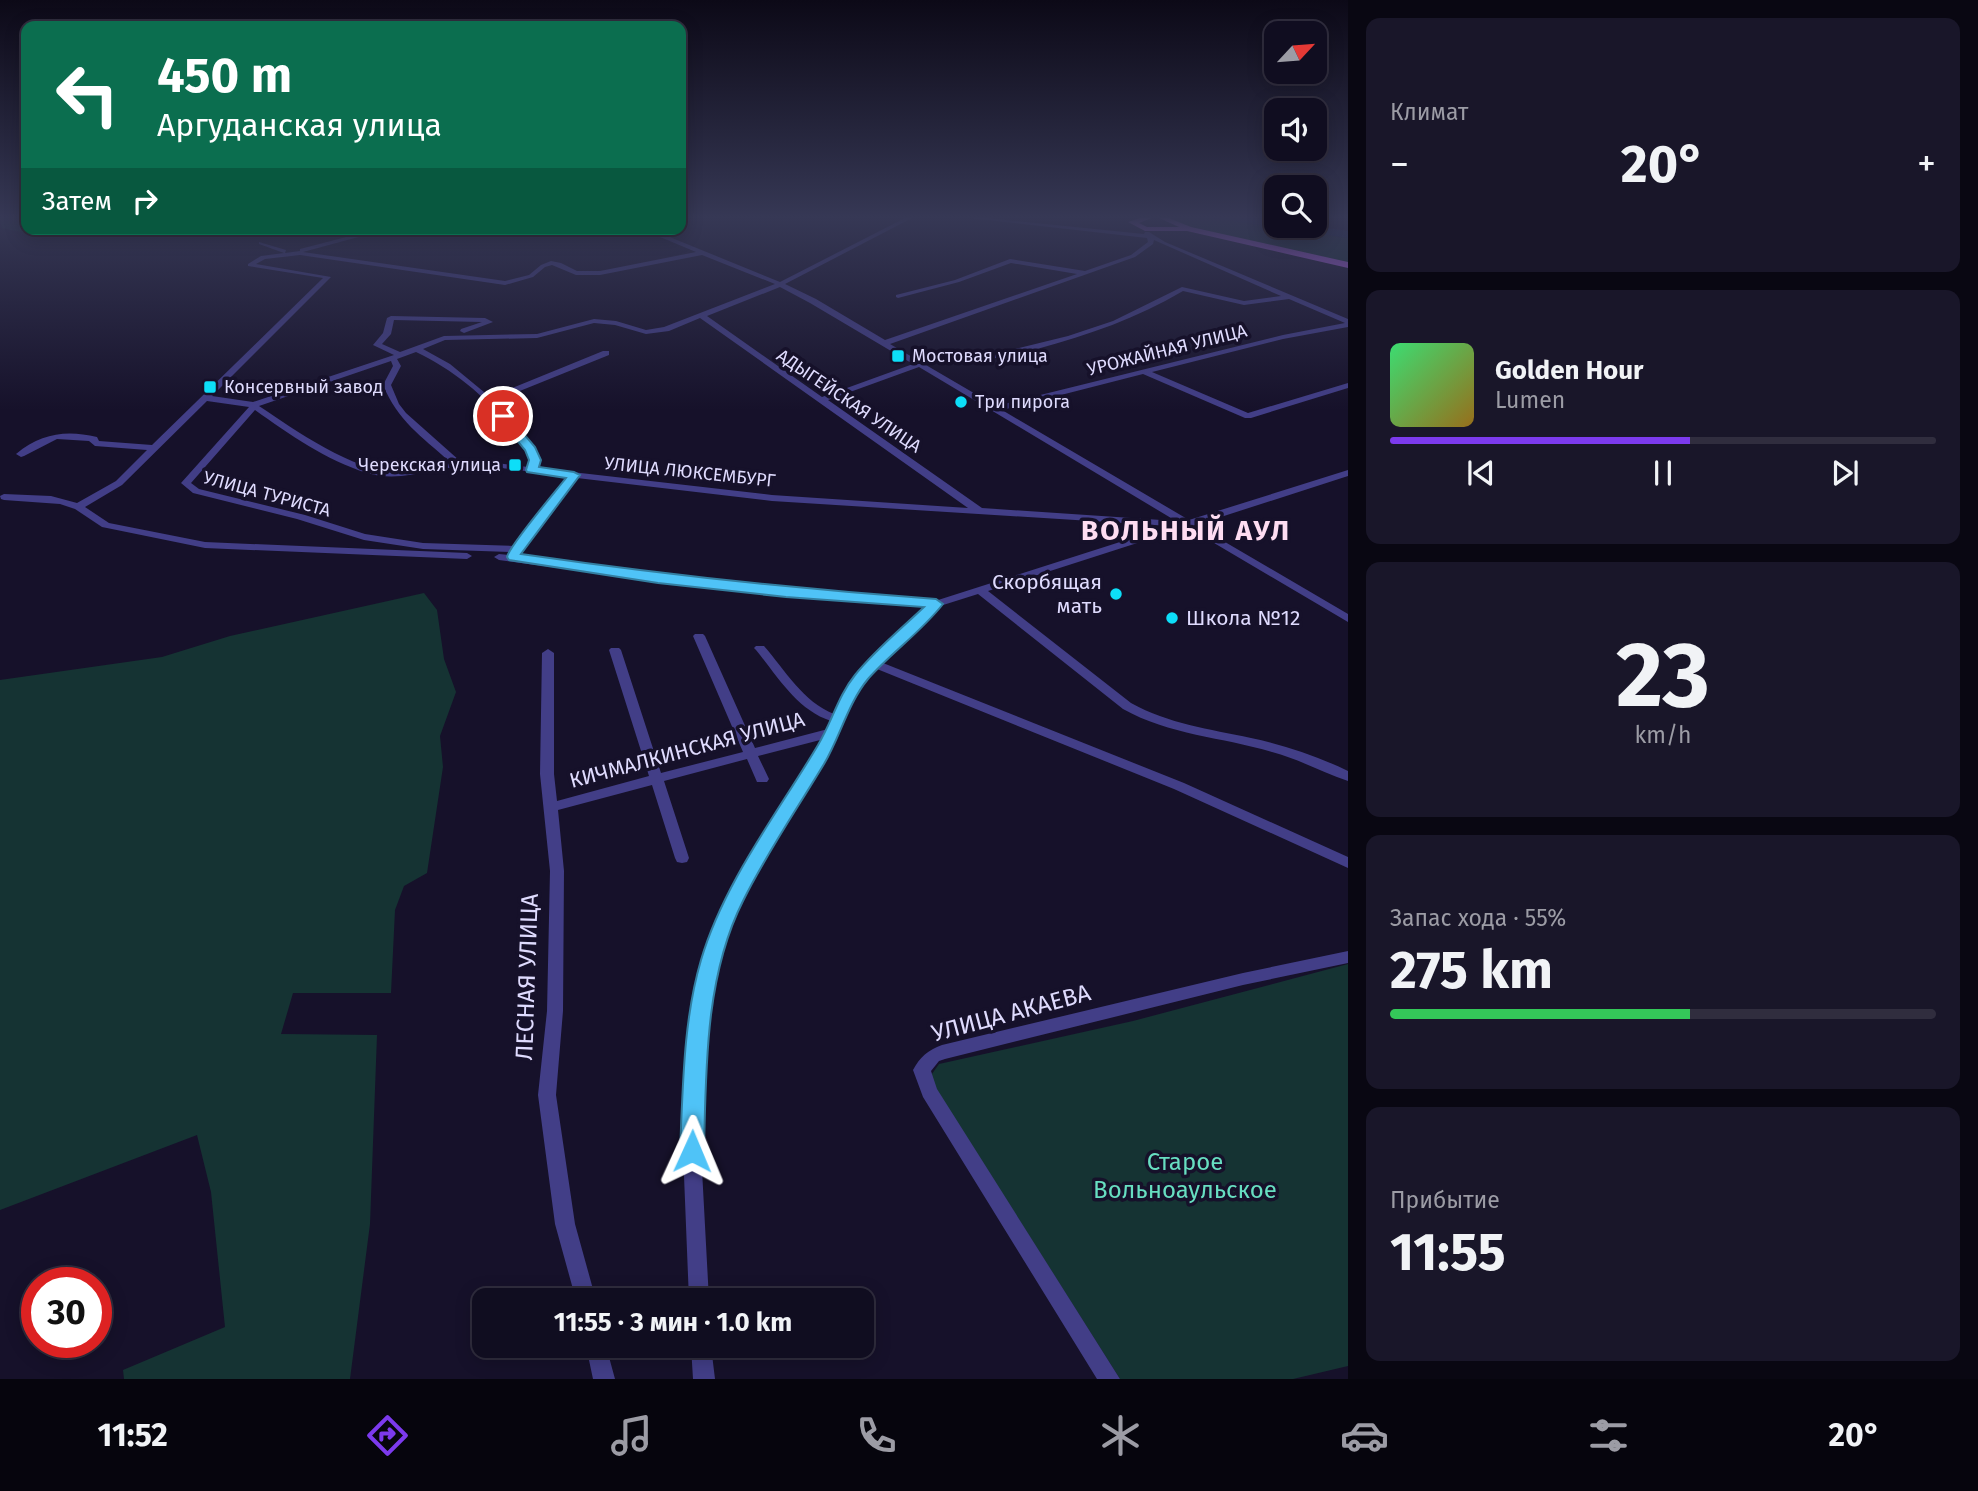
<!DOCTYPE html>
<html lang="ru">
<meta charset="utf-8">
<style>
body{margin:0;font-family:"Fira Sans",sans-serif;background:#191629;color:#f1f3f6;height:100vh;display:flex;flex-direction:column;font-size:26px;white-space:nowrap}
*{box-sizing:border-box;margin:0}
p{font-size:23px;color:#9c9ca5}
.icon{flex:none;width:38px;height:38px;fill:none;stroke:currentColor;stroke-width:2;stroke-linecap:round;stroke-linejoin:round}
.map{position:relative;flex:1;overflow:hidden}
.details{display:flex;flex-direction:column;gap:18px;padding:18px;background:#090712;width:630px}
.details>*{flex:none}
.top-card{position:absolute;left:21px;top:21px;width:665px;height:214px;border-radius:14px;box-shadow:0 4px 18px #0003,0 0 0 2px #302d3e;background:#0b6e4f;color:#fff;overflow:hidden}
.needle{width:46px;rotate:64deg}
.fabs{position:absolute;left:1264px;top:21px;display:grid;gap:14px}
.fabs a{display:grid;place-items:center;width:63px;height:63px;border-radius:14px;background:#100d20;box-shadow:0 4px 18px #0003,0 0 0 2px #302d3e;font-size:35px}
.speed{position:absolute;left:21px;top:1267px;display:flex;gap:14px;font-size:35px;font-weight:700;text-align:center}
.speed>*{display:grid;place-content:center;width:91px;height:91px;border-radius:50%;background:#100d20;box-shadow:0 4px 18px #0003,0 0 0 2px #302d3e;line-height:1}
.speed .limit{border:10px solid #d22;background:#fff;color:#111}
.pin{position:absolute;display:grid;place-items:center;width:60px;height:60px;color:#fff;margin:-30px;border:4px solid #fff;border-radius:50%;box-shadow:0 2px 7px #0007}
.me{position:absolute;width:77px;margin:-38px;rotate:1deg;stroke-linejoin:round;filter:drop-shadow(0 0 5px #0008)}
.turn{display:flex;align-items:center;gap:24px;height:147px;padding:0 21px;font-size:32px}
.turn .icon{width:91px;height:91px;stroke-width:2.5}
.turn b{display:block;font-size:49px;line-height:60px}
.then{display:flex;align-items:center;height:66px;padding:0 21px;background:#0003;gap:14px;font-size:26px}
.big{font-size:52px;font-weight:700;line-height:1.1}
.details .tile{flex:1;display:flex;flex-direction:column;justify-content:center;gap:10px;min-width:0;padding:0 24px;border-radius:14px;background:#191629}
.details .dial{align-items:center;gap:0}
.dial b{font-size:91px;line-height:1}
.song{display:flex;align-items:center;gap:21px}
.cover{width:84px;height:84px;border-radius:10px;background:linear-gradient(135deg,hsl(140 70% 55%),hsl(40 70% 35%))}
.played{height:7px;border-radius:4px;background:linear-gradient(90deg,#7c3aed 55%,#302d3e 55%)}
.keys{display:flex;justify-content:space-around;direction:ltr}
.heat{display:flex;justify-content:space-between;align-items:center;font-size:38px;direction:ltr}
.charge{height:10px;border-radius:5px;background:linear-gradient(90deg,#34c759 55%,#302d3e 0)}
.trip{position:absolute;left:472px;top:1288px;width:402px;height:70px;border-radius:14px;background:#100d20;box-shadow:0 4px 18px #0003,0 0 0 2px #302d3e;font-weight:700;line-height:70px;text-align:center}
.tab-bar{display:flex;height:112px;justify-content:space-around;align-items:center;background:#06050d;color:#9c9ca5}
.tab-bar .icon{width:49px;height:49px}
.tab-bar .on{color:#7c3aed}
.tab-bar b{font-size:32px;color:#f1f3f6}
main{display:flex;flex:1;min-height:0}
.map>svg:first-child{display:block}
</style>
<main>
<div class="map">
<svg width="1348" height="1379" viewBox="0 0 1348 1379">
<rect width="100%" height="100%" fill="#16112a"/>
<!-- green -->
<path fill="#153333" d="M 0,217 L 26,217 L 26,229 L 98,229 C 65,234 34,236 2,228 Z
M 1161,217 L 1205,217 L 1348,238 L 1348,265 L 1210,234 Z
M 424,593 L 437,610 L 444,659 L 456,692 L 440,736 L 443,767 L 427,873 L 404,886 L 395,910 L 391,993 L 293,993 L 281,1034 L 377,1035 L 370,1224 L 350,1379 L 124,1379 L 123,1370 L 225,1327 L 211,1192 L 197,1135 L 0,1210 L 0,680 L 162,657 L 230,636 Z
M 1348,964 L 1348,1366 L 1293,1379 L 1120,1379 L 929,1078 L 939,1064 L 1133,1021 Z"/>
<!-- water -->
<path fill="#10274e" d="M 1205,217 L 1276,219 L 1276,226 L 1314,226 L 1348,231 L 1348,238 Z"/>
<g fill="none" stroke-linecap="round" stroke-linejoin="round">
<!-- minor -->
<path fill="#423e87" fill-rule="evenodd" d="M 907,217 L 914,217 L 785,284 L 816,299 L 885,340 L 1077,274 L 1011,263 L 959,282 L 898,298 L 896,297 L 896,295 L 955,280 L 1010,259 L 1085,271 L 1131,255 L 1148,242 L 1147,238 L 961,217 L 977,217 L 1144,234 L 1145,232 L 1149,232 L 1165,242 L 1348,319 L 1348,327 L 1283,339 L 1152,372 L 1248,413 L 1348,383 L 1348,388 L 1251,418 L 1245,418 L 1143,374 L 1002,410 L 1189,520 L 1348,470 L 1348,476 L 1196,525 L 1348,614 L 1348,622 L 1187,527 L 988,591 L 1131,703 C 1169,724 1209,729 1251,738 C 1284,745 1317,756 1348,771 L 1348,781 C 1323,773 1299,759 1272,752 C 1222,737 1169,735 1123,709 L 978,594 L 940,606 L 883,663 L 1184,783 L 1348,857 L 1348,868 L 1174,789 L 877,669 L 866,680 L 852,701 L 835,741 L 750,882 L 731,923 L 719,960 L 710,1010 L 702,1105 L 701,1151 L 709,1300 L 689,1300 L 683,1151 L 684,1105 L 694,1010 L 703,960 L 715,923 L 736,881 L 824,739 L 758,756 L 769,779 L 767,782 L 757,782 L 747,759 L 664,781 L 689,858 L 687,862 L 682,863 L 677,862 L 675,858 L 652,785 L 558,810 L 564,871 L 563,1011 L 556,1095 L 575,1224 L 596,1300 L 576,1300 L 555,1224 L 538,1095 L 547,1011 L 550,871 L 540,774 L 542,653 L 548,649 L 554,653 L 554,774 L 557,801 L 649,776 L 609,650 L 611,648 L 619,648 L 621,650 L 661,773 L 743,752 L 693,636 L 695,634 L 703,634 L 705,636 L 755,748 L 828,729 L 831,721 C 797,710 778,677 756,650 L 754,648 L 756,646 L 764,646 C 785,670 803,702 834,714 C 853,670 893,640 927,607 C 784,595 641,580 499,560 L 494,557 L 499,554 L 509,555 L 511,552 L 423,549 L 364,540 L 297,519 L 193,493 L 181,483 L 249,407 L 207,401 L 122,485 L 85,507 L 109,523 L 205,542 L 467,553 L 472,556 L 467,559 L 205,548 L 102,527 L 75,509 L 60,504 L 4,500 L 1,499 L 0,496 L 4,494 L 51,496 L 77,503 L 116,481 L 147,450 L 95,446 L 89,441 L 57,439 L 24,456 L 21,457 L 16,454 C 42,433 66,430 97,437 L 99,441 L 152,445 L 323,278 L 248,266 L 248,264 L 261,256 L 284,253 L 259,244 L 259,242 L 286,250 L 285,253 L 300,251 L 300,249 L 377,229 L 388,229 L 303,252 L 505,281 L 529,275 L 541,265 L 551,261 L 561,263 L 577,271 L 600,271 L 696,252 L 641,229 L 650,229 L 780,282 ZM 1154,240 L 1281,296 L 1244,301 L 1182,287 L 1113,321 L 1068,336 L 995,354 L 995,358 C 1009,358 1024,352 1037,349 C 1089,335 1137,318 1183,291 L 1244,305 L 1289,299 L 1345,323 L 1283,335 L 996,406 L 890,344 L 1135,257 L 1153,244 ZM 300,255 L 505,285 L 533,277 L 545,267 L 552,265 L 576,275 L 600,275 L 702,255 L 775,284 L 664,327 L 646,330 L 616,321 L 594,319 L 537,334 L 444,336 L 400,352 L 382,344 L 391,334 L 394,320 L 482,322 L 461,329 L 460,331 L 464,333 L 493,322 L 485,318 L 391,316 L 387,318 L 383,333 L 373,345 L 394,355 L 253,402 L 212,396 L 331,277 L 256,264 L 265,259 ZM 780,287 L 810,303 L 913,364 L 822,397 L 707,316 ZM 700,318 L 968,508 L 772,495 L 537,468 L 540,460 C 528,438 513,419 495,401 L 609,355 L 609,351 L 603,351 L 490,397 L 450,364 L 423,349 L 445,340 L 537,338 L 594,323 L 615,325 L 646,334 L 669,331 ZM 416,352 C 463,374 507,414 530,460 L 528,467 L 473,460 L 460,461 L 406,413 L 399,404 L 391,385 L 401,366 L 397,359 ZM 391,361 L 393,366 L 383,385 C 398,421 421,436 449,461 C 433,462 418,471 401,472 C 356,474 295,430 259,406 ZM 919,367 L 1176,521 L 982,508 L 828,400 ZM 255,410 C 290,435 326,460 367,473 C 404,484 436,465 472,466 C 504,467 537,473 568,477 L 515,546 L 423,543 L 365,534 L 305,515 L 199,489 L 191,483 ZM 577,478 L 772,501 L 1170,526 L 935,601 L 786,589 L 619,571 L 519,557 L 534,533 Z
M 1348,951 L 1348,963 L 1243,985 L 945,1059 L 939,1061 L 931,1071 L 937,1089 L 1120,1379 L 1097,1379 L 923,1097 L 913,1070 C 920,1057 928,1050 942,1045 L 1243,973 Z
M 586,1346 L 606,1346 L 615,1379 L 593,1379 Z
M 691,1346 L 711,1346 L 715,1379 L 693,1379 Z"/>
<!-- major -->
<path fill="#c565fb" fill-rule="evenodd" d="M 1143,217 L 1154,217 L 1139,223 L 1147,227 L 1179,227 L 1157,217 L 1166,217 L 1191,227 L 1348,262 L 1348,268 L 1187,231 L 1145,231 L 1128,222 Z"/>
</g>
<!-- sky -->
<linearGradient id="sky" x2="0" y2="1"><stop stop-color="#0c0917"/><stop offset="0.53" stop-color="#363855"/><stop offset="1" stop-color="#363855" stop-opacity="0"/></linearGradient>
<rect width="1348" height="410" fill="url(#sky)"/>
<!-- route -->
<path fill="#4fc3f7" stroke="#337fa1" stroke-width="2" d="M 499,414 L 507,414 L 535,447 L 541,460 L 539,467 L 574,472 L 580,475 L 521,554 C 659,574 796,589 936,599 L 943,604 C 921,632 891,653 868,679 C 848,703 840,737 824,764 C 797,809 766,854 743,901 C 705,976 706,1069 704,1151 L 701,1159 L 692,1162 L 684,1159 L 680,1151 C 683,1088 683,1021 701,960 C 724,882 777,814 818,745 C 832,722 838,696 855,675 C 875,650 901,629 924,607 L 786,597 L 658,583 L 509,560 L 507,557 C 509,546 555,492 566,478 L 527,472 L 526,470 L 529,460 L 525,450 L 499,419 Z"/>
<!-- markers -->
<g fill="#0ddef8" stroke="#16112a" stroke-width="2.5">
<rect x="891" y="349" width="14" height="14" rx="3.5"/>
<rect x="203" y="380" width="14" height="14" rx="3.5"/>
<circle cx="961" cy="402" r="7"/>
<rect x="508" y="458" width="14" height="14" rx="3.5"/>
<circle cx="1116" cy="594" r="7"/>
<circle cx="1172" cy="618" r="7"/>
</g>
<g text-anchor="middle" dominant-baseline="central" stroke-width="7" stroke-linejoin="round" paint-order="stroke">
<!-- far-street labels -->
<g font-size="18" fill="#dfdbfe" stroke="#16112a">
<text transform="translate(1167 350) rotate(-14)">УРОЖАЙНАЯ УЛИЦА</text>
<text transform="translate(849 401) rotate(34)">АДЫГЕЙСКАЯ УЛИЦА</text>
<text transform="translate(690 472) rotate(6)">УЛИЦА ЛЮКСЕМБУРГ</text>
<text transform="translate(267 494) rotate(15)">УЛИЦА ТУРИСТА</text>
</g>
<!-- far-poi labels -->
<g font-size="18" fill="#dfdbfe" stroke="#16112a" text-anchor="start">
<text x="912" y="356">Мостовая улица</text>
<text x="224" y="387">Консервный завод</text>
<text x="975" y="402">Три пирога</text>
<text x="501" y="465" text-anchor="end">Черекская улица</text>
</g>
<!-- poi labels -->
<g font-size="21" fill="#dfdbfe" stroke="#16112a" text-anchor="end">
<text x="1102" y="582">Скорбящая<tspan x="1102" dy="24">мать</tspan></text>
<text x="1186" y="618" text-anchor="start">Школа №12</text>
</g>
<!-- street labels -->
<g font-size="21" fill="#dfdbfe" stroke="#16112a">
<text transform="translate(687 750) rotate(-15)">КИЧМАЛКИНСКАЯ УЛИЦА</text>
</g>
<!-- near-street labels -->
<g font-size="24" fill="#dfdbfe" stroke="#16112a">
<text transform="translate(527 977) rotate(-88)">ЛЕСНАЯ УЛИЦА</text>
<text transform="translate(1011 1013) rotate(-15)">УЛИЦА АКАЕВА</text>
</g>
<!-- near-park labels -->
<g font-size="24" fill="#67dec1" stroke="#16112a">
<text x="1185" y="1162">Старое<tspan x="1185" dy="28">Вольноаульское</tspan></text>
</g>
<!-- district labels -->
<g font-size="28" font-weight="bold" letter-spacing="2" fill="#feddf2" stroke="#16112a">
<text x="1186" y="530">ВОЛЬНЫЙ АУЛ</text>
</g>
</g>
</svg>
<div class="fabs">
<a><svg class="needle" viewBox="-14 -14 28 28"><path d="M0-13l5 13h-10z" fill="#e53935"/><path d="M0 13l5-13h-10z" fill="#9c9ca5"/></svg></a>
<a><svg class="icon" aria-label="sound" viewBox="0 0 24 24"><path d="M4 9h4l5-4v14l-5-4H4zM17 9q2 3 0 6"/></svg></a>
<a><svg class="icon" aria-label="search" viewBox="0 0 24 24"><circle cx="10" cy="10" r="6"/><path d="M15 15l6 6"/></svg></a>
</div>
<div class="speed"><div class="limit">30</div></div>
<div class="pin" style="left:503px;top:416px;background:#d93025"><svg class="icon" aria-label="arrive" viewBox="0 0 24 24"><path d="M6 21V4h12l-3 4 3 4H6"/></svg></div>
<svg class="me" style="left:692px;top:1151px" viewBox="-20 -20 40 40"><path d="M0-17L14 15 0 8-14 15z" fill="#4fc3f7" stroke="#fff" stroke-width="4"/></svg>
<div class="trip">11:55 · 3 мин · 1.0 km</div>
<div class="top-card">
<div class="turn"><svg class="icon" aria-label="left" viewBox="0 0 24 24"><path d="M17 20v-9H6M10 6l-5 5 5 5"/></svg><div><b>450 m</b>Аргуданская улица</div></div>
<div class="then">Затем<svg class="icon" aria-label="right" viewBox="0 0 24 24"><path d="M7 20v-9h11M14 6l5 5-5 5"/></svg></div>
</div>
</div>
<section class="details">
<div class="tile"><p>Климат</p>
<div class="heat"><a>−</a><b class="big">20°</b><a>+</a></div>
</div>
<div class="tile">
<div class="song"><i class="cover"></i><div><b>Golden Hour</b><p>Lumen</p></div></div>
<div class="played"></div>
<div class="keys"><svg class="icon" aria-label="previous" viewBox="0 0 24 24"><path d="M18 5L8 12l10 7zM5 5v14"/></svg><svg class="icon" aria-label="pause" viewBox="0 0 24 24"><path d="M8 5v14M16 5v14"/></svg><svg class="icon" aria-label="next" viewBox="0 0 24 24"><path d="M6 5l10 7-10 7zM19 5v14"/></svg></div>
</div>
<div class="tile dial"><b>23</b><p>km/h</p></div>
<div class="tile"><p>Запас хода · 55%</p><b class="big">275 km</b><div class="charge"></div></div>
<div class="tile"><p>Прибытие</p><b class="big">11:55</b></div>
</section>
</main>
<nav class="tab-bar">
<b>11:52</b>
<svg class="icon on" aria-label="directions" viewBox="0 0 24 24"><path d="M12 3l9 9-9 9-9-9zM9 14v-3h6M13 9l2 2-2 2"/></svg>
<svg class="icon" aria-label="music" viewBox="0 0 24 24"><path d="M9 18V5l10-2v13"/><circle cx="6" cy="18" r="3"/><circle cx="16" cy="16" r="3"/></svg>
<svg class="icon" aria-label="phone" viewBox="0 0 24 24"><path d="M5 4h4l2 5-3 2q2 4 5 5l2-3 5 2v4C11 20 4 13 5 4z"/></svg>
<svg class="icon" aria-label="climate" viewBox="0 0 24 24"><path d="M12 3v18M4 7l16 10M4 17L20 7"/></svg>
<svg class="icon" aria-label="car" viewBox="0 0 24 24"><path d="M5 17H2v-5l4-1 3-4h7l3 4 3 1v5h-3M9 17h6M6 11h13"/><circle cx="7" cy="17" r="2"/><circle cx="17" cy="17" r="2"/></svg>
<svg class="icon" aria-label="filters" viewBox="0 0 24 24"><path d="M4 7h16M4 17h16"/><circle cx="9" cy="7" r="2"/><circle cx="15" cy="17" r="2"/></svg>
<b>20°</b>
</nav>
